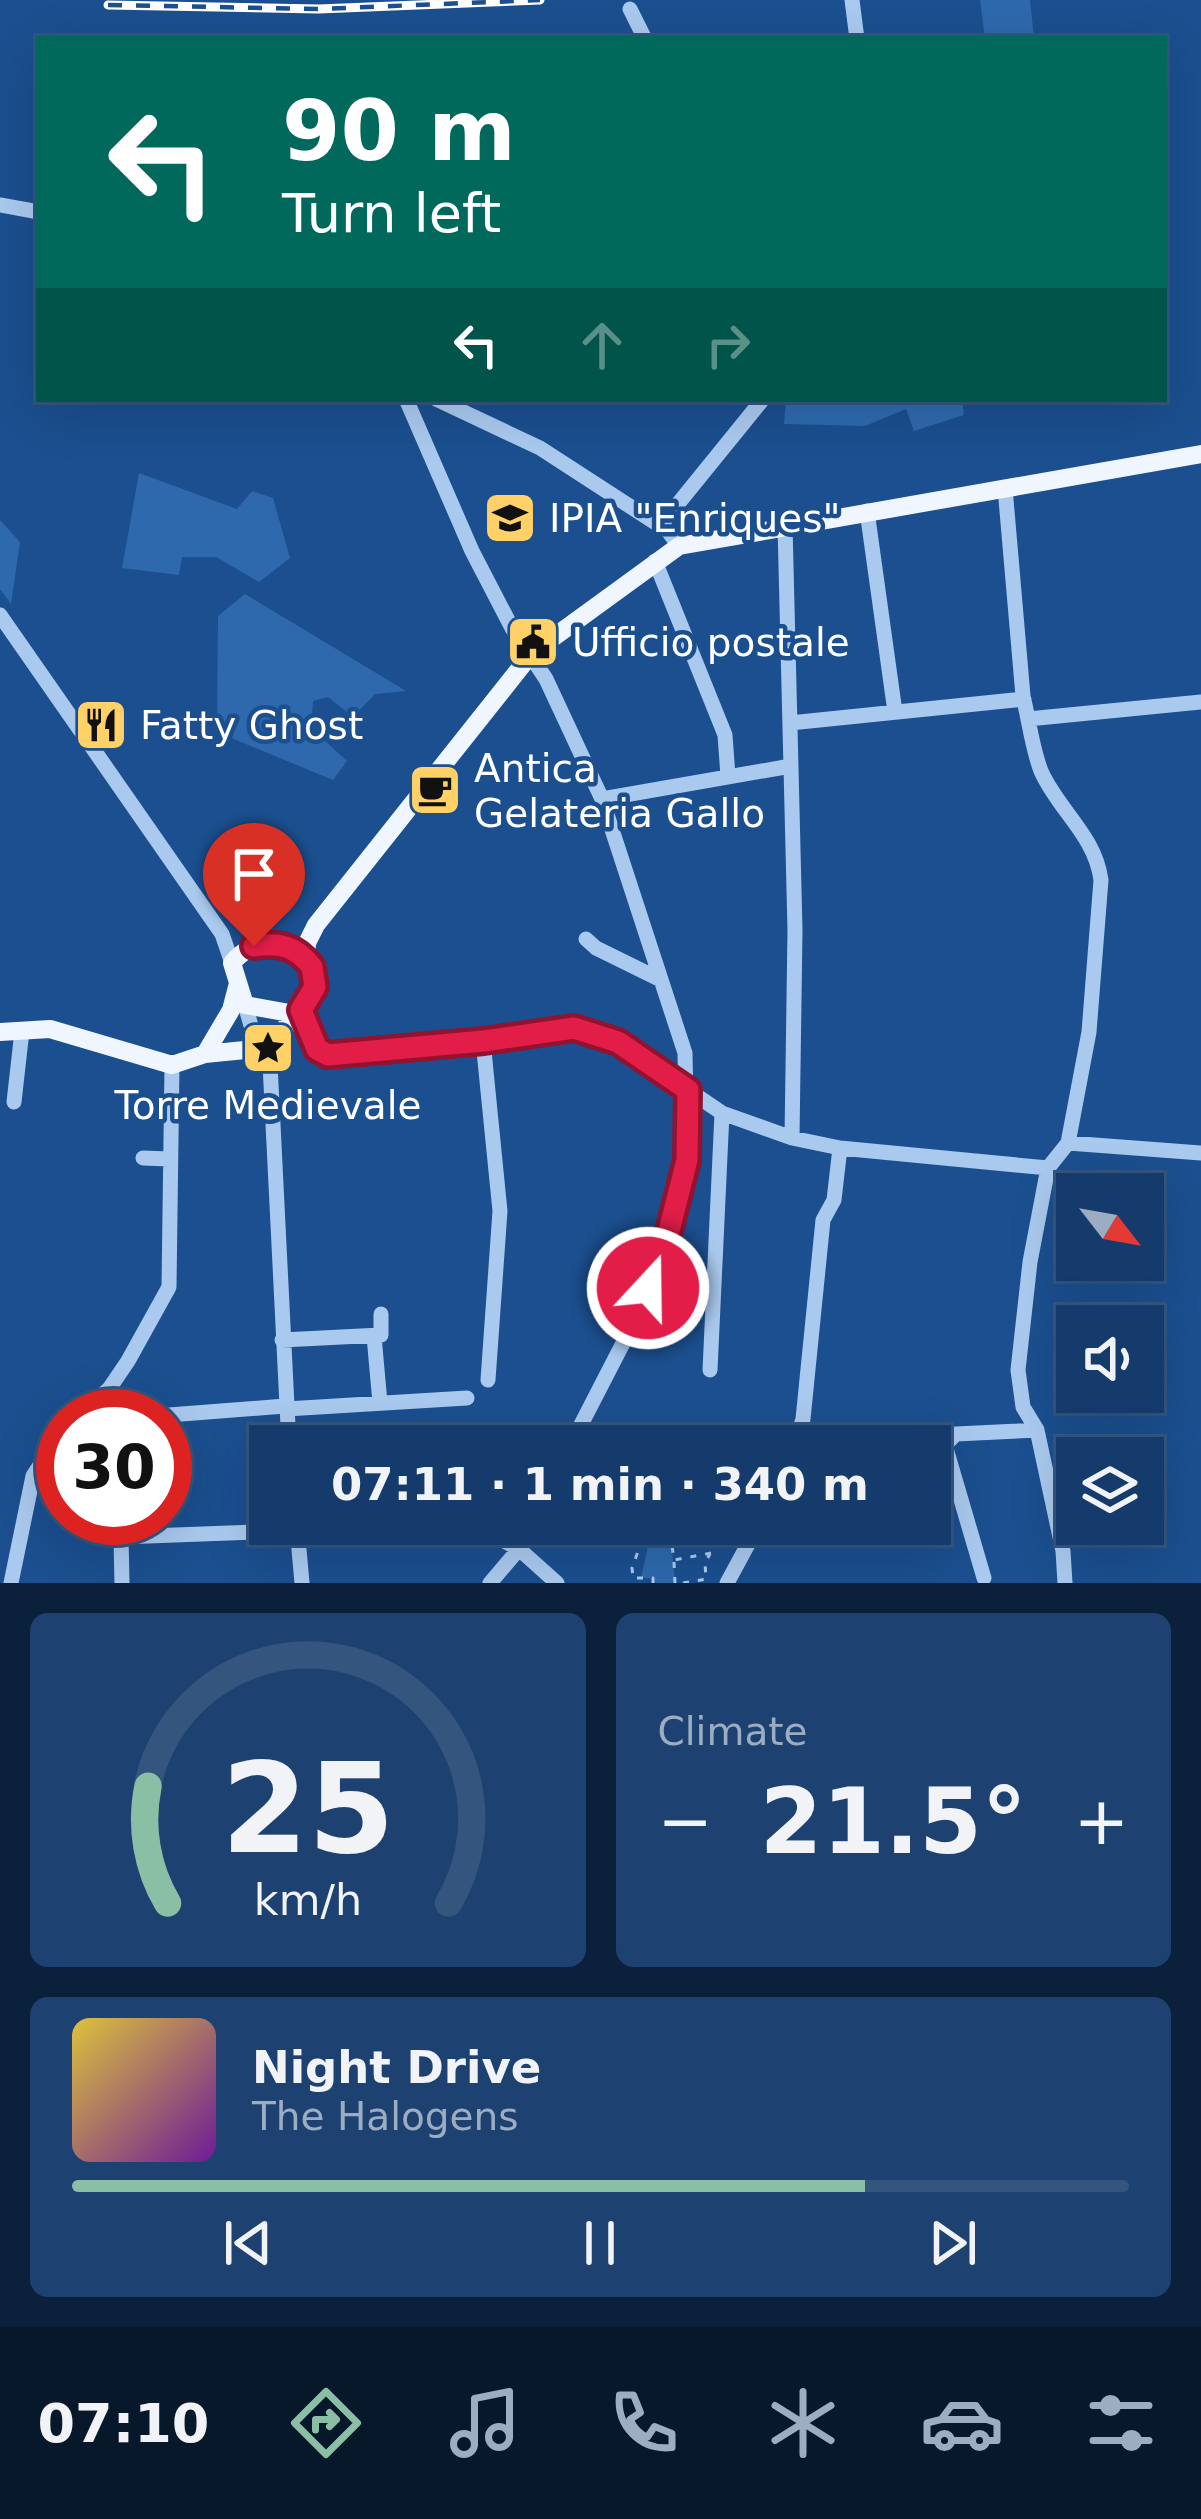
<!DOCTYPE html>
<meta charset="utf-8">
<style>
body{margin:0;font-family:"DejaVu Sans",sans-serif;background:#1d4271;color:#f1f3f6;height:100vh;display:flex;flex-direction:column;font-size:45px;white-space:nowrap}
*{box-sizing:border-box;margin:0}
p{font-size:39px;color:#9dadc1}
.icon{flex:none;width:66px;height:66px;fill:none;stroke:currentColor;stroke-width:2;stroke-linecap:round;stroke-linejoin:round}
.map{position:relative;height:1583px;overflow:hidden}
.sheet{display:flex;flex-direction:column;gap:30px;padding:30px;background:#0b203b;flex:1}
.sheet>*{flex:none}
.banner{position:absolute;left:36px;top:36px;width:1131px;height:366px;border-radius:0px;box-shadow:0 12px 48px #0002,0 0 0 3px #33557e;background:#00695c;color:#fff;overflow:hidden}
.needle{width:78px;rotate:121deg}
.buttons{position:absolute;left:1056px;top:1173px;display:grid;gap:24px}
.buttons a{display:grid;place-items:center;width:108px;height:108px;border-radius:0px;background:#143b6b;box-shadow:0 12px 48px #0002,0 0 0 3px #33557e;font-size:60px}
.speed{position:absolute;left:36px;top:1389px;display:flex;gap:24px;font-size:60px;font-weight:700;text-align:center}
.speed>*{display:grid;place-content:center;width:156px;height:156px;border-radius:50%;background:#143b6b;box-shadow:0 12px 48px #0002,0 0 0 3px #33557e;line-height:1}
.speed .limit{border:18px solid #d22;background:#fff;color:#111}
.pin{position:absolute;display:grid;place-items:center;width:102px;height:102px;color:#fff;margin:-123px -51px;border-radius:50% 50% 50% 0;rotate:-45deg;box-shadow:0 0 12px #0007}
.pin .icon{rotate:45deg}
.me{position:absolute;width:132px;margin:-66px;rotate:21deg;stroke-linejoin:round;filter:drop-shadow(0 0 9px #0008)}
.turn{display:flex;align-items:center;gap:42px;height:252px;padding:0 48px;font-size:54px}
.turn .icon{width:156px;height:156px;stroke-width:2.5}
.turn b{display:block;font-size:84px;line-height:102px}
.lanes{display:flex;align-items:center;height:114px;padding:0 48px;background:#0003;justify-content:center;gap:60px;direction:ltr}
.lanes .off{opacity:.35}
.big{font-size:90px;font-weight:800;line-height:1.1}
.sheet .card{flex:1;display:flex;flex-direction:column;justify-content:center;gap:18px;min-width:0;padding:0 42px;border-radius:18px;background:#1d4271}
.sheet .dial{align-items:center;gap:0}
.dial svg{height:312px;overflow:visible;fill:none;stroke:#33557e;stroke-width:7;stroke-linecap:round;text-anchor:middle}
.dial text{fill:#f1f3f6;stroke:none}
.song{display:flex;align-items:center;gap:36px}
.cover{width:144px;height:144px;border-radius:18px;background:linear-gradient(135deg,hsl(50 70% 55%),hsl(280 70% 35%))}
.played{height:12px;border-radius:6px;background:linear-gradient(90deg,#8abfa5 75%,#33557e 75%)}
.keys{display:flex;justify-content:space-around;direction:ltr}
.heat{display:flex;justify-content:space-between;align-items:center;font-size:66px;direction:ltr}
.sheet .tiles{flex:1;display:grid;gap:30px;grid-template-columns:1fr 1fr}
.card:last-child{grid-column:span 2}
.trip{position:absolute;left:249px;top:1425px;width:702px;height:120px;border-radius:0px;background:#143b6b;box-shadow:0 12px 48px #0002,0 0 0 3px #33557e;font-weight:800;line-height:120px;text-align:center}
.menu{display:flex;height:192px;justify-content:space-around;align-items:center;background:#08182b;color:#9dadc1}
.menu .icon{width:84px;height:84px}
.menu .selected{color:#8abfa5}
.menu b{font-size:54px;color:#f1f3f6}
.map>svg:first-child{display:block}
</style>
<div class="map">
<svg width="1201" height="1583" viewBox="0 0 1201 1583">
<rect width="100%" height="100%" fill="#1b4f8f"/>
<!-- green -->
<path fill="#2e69ad" d="M 980,0 L 1030,0 L 1034,39 L 985,39 Z
M 786,399 L 962,399 L 964,415 L 914,431 L 906,409 L 865,426 L 784,424 Z
M 139,473 L 237,509 L 252,491 L 273,498 L 290,558 L 259,582 L 216,557 L 182,557 L 179,575 L 122,568 Z
M 0,520 L 20,542 L 11,604 L 0,589 Z
M 245,594 L 406,691 L 375,694 L 353,717 L 328,697 L 313,701 L 311,728 L 347,761 L 333,780 L 217,732 L 218,616 Z
M 671,1538 L 675,1583 L 653,1583 L 652,1578 L 641,1578 L 649,1542 Z"/>
<g fill="none" stroke-linecap="round" stroke-linejoin="round">
<!-- path -->
<path stroke="#a9c9ee" stroke-width="3" stroke-dasharray="6 9" stroke-linecap="butt" d="M 711,1553 L 674,1560 L 671,1538 L 729,1529
M 674,1562 L 675,1583
M 653,1583 L 653,1578 L 633,1578 L 632,1568 L 641,1543 L 671,1538
M 683,1583 L 706,1579 L 705,1563 L 710,1554"/>
<!-- minor -->
<path stroke="#a9c9ee" stroke-width="15" d="M 852,0 L 857,39
M 630,9 L 645,39
M 0,205 L 39,212
M 406,399 L 472,551 L 512,628 L 546,679 L 602,799 L 685,1053 L 687,1160 L 671,1227 L 636,1318 L 570,1446
M 436,399 L 540,448 L 668,531 L 679,546
M 867,511 L 895,712
M 785,525 L 795,930 L 792,1138
M 660,526 L 763,399
M 655,561 L 725,735 L 728,776
M 0,615 L 222,934 L 232,963
M 1028,719 L 1201,702
M 790,723 L 1024,699
M 602,799 L 791,766
M 586,939 L 596,948 L 661,980
M 245,1005 L 252,1029 L 270,1064 L 289,1446
M 301,1010 L 317,1049 L 328,1055 L 483,1041 L 574,1028 L 618,1042 L 722,1113 L 792,1138 L 840,1148 L 1048,1168 L 1068,1143 L 1089,1032 L 1101,880 C 1095,835 1058,810 1041,771 C 1032,748 1029,720 1023,696 L 1005,488
M 483,1041 L 500,1211 L 488,1380
M 14,1102 L 22,1031
M 1068,1143 L 1201,1153
M 143,1158 L 169,1159
M 1048,1168 L 1030,1262 L 1018,1370 L 1023,1407 L 1037,1430 L 1063,1551 L 1065,1583
M 374,1336 L 380,1403
M 282,1340 L 381,1335 L 381,1314
M 710,1370 L 722,1113
M 286,1409 L 467,1398
M 78,1416 L 109,1389 L 128,1361 L 169,1287 L 172,1065
M 156,1416 L 285,1406
M 794,1446 L 803,1419 L 823,1220 L 834,1200 L 840,1148
M 297,1527 L 302,1583
M 984,1578 L 945,1445 L 956,1434 L 1037,1430
M 11,1583 L 33,1476 L 63,1431
M 122,1583 L 121,1537 L 439,1525 L 504,1541 L 519,1549 L 557,1583
M 490,1583 L 519,1549 L 534,1524
M 727,1583 L 759,1524"/>
<!-- major -->
<path stroke="#f0f6ff" stroke-width="18" d="M 270,943 L 290,947 L 312,967 C 318,987 312,1003 295,1014 L 245,1005 L 232,963 C 242,950 255,946 270,943 Z
M 306,960 L 307,943 L 316,925 L 532,653 L 679,546 L 1201,454
M 0,1032 L 50,1029 L 172,1065 L 205,1054 L 265,1048 L 277,1039 L 295,1014
M 205,1054 L 231,1010 L 237,987"/>
<!-- rail casing -->
<g stroke="#fff" stroke-width="9">
<path id="rail" d="M 108,5 L 319,9 L 540,0"/>
</g>
<!-- rail -->
<use href="#rail" stroke="#1b4f8f" stroke-width="4.5" stroke-dasharray="14" stroke-linecap="butt"/>
</g>
<g fill="none" stroke-linecap="round" stroke-linejoin="round">
<!-- route casing -->
<g stroke="#92132f" stroke-width="30">
<path id="route" d="M 254,946 C 279,942 296,946 312,967 L 315,987 L 301,1010 L 317,1049 L 328,1055 L 484,1041 L 574,1028 L 618,1042 L 688,1090 L 687,1160 L 670,1227 L 648,1288"/>
</g>
<!-- route -->
<use href="#route" stroke="#e11d48" stroke-width="21"/>
</g>
<!-- icons -->
<defs>
<g id="school-square" transform="scale(2.7)"><rect x="-9" y="-9" width="18" height="18" rx="4" fill="#ffd166" stroke="#1b4f8f"/><path d="M0-5L7-2L0 1L-7-2ZM-4 1L0 2.5L4 1V4Q0 6-4 4Z" fill="#111"/></g>
<g id="civic-square" transform="scale(2.7)"><rect x="-9" y="-9" width="18" height="18" rx="4" fill="#ffd166" stroke="#1b4f8f"/><path d="M-.6-6.5H3V-4.5H.6V-3L4-1V1h2V6H-6V1h2V-1L-.6-3ZM-1.2 2.5V6h2.4V2.5Z" fill="#111"/></g>
<g id="restaurant-square" transform="scale(2.7)"><rect x="-9" y="-9" width="18" height="18" rx="4" fill="#ffd166" stroke="#1b4f8f"/><path d="M-5-6h1v4h1v-4h1v4h1v-4h1v5L-1.5 .5V6h-2V.5L-5-1ZM5-6V6H3V1.5H1.5Q1.5-4 5-6Z" fill="#111"/></g>
<g id="cafe-square" transform="scale(2.7)"><rect x="-9" y="-9" width="18" height="18" rx="4" fill="#ffd166" stroke="#1b4f8f"/><path d="M-5.5-4.5H6V0H3Q3 3.5 0 3.5H-2.5Q-5.5 3.5-5.5 0ZM3-3.2v2h1.7v-2ZM-6 4.5H4V6H-6Z" fill="#111"/></g>
<g id="sight-square" transform="scale(2.7)"><rect x="-9" y="-9" width="18" height="18" rx="4" fill="#ffd166" stroke="#1b4f8f"/><path d="M0-6L1.8-2.2L6-1.7L2.9 1.2L3.7 5.4L0 3.3L-3.7 5.4L-2.9 1.2L-6-1.7L-1.8-2.2Z" fill="#111"/></g>
</defs>
<g fill-rule="evenodd">
<use href="#school-square" x="510" y="518"/>
<use href="#civic-square" x="533" y="642"/>
<use href="#restaurant-square" x="101" y="725"/>
<use href="#cafe-square" x="435" y="790"/>
<use href="#sight-square" x="268" y="1048"/>
</g>
<g text-anchor="middle" dominant-baseline="central" stroke-width="9" stroke-linejoin="round" paint-order="stroke">
<!-- poi labels -->
<g font-size="39" fill="#fff" stroke="#1b4f8f" text-anchor="start">
<text x="549" y="518">IPIA "Enriques"</text>
<text x="572" y="642">Ufficio postale</text>
<text x="140" y="725">Fatty Ghost</text>
<text x="474" y="768">Antica<tspan x="474" dy="45">Gelateria Gallo</tspan></text>
<text x="268" y="1105" text-anchor="middle">Torre Medievale</text>
</g>
</g>
</svg>
<div class="buttons">
<a><svg class="needle" viewBox="-14 -14 28 28"><path d="M0-13l5 13h-10z" fill="#e53935"/><path d="M0 13l5-13h-10z" fill="#9dadc1"/></svg></a>
<a><svg class="icon" aria-label="sound" viewBox="0 0 24 24"><path d="M4 9h4l5-4v14l-5-4H4zM17 9q2 3 0 6"/></svg></a>
<a><svg class="icon" aria-label="layers" viewBox="0 0 24 24"><path d="M12 4l9 5-9 5-9-5zM3 14l9 5 9-5"/></svg></a>
</div>
<div class="speed"><div class="limit">30</div></div>
<div class="pin" style="left:254px;top:946px;background:#d93025"><svg class="icon" aria-label="arrive" viewBox="0 0 24 24"><path d="M6 21V4h12l-3 4 3 4H6"/></svg></div>
<svg class="me" style="left:648px;top:1288px" viewBox="-20 -20 40 40"><circle r="17" fill="#e11d48" stroke="#fff" stroke-width="3"/><path d="M0-11L8 9 0 5-8 9z" fill="#fff"/></svg>
<div class="trip">07:11 · 1 min · 340 m</div>
<div class="banner">
<div class="turn"><svg class="icon" aria-label="left" viewBox="0 0 24 24"><path d="M17 20v-9H6M10 6l-5 5 5 5"/></svg><div><b>90 m</b>Turn left</div></div>
<div class="lanes"><svg class="icon" aria-label="left" viewBox="0 0 24 24"><path d="M17 20v-9H6M10 6l-5 5 5 5"/></svg><svg class="icon off" aria-label="ahead" viewBox="0 0 24 24"><path d="M12 20V5M6 11l6-6 6 6"/></svg><svg class="icon off" aria-label="right" viewBox="0 0 24 24"><path d="M7 20v-9h11M14 6l5 5-5 5"/></svg></div>
</div>
</div>
<section class="sheet">
<div class="tiles">
<div class="card dial"><svg viewBox="0 0 100 80">
<path d="M14 69A42 42 0 1 1 86 69"/>
<path d="M14 69A42 42 0 0 1 9 39" stroke="#8abfa5"/>
<text x="50" y="56" font-size="32" font-weight="700">25</text>
<text x="50" y="72" font-size="11">km/h</text>
</svg></div>
<div class="card"><p>Climate</p>
<div class="heat"><a>−</a><b class="big">21.5°</b><a>+</a></div>
</div>
<div class="card">
<div class="song"><i class="cover"></i><div><b>Night Drive</b><p>The Halogens</p></div></div>
<div class="played"></div>
<div class="keys"><svg class="icon" aria-label="previous" viewBox="0 0 24 24"><path d="M18 5L8 12l10 7zM5 5v14"/></svg><svg class="icon" aria-label="pause" viewBox="0 0 24 24"><path d="M8 5v14M16 5v14"/></svg><svg class="icon" aria-label="next" viewBox="0 0 24 24"><path d="M6 5l10 7-10 7zM19 5v14"/></svg></div>
</div>
</div>
</section>
<nav class="menu">
<b>07:10</b>
<svg class="icon selected" aria-label="directions" viewBox="0 0 24 24"><path d="M12 3l9 9-9 9-9-9zM9 14v-3h6M13 9l2 2-2 2"/></svg>
<svg class="icon" aria-label="music" viewBox="0 0 24 24"><path d="M9 18V5l10-2v13"/><circle cx="6" cy="18" r="3"/><circle cx="16" cy="16" r="3"/></svg>
<svg class="icon" aria-label="phone" viewBox="0 0 24 24"><path d="M5 4h4l2 5-3 2q2 4 5 5l2-3 5 2v4C11 20 4 13 5 4z"/></svg>
<svg class="icon" aria-label="climate" viewBox="0 0 24 24"><path d="M12 3v18M4 7l16 10M4 17L20 7"/></svg>
<svg class="icon" aria-label="car" viewBox="0 0 24 24"><path d="M5 17H2v-5l4-1 3-4h7l3 4 3 1v5h-3M9 17h6M6 11h13"/><circle cx="7" cy="17" r="2"/><circle cx="17" cy="17" r="2"/></svg>
<svg class="icon" aria-label="filters" viewBox="0 0 24 24"><path d="M4 7h16M4 17h16"/><circle cx="9" cy="7" r="2"/><circle cx="15" cy="17" r="2"/></svg>
</nav>
